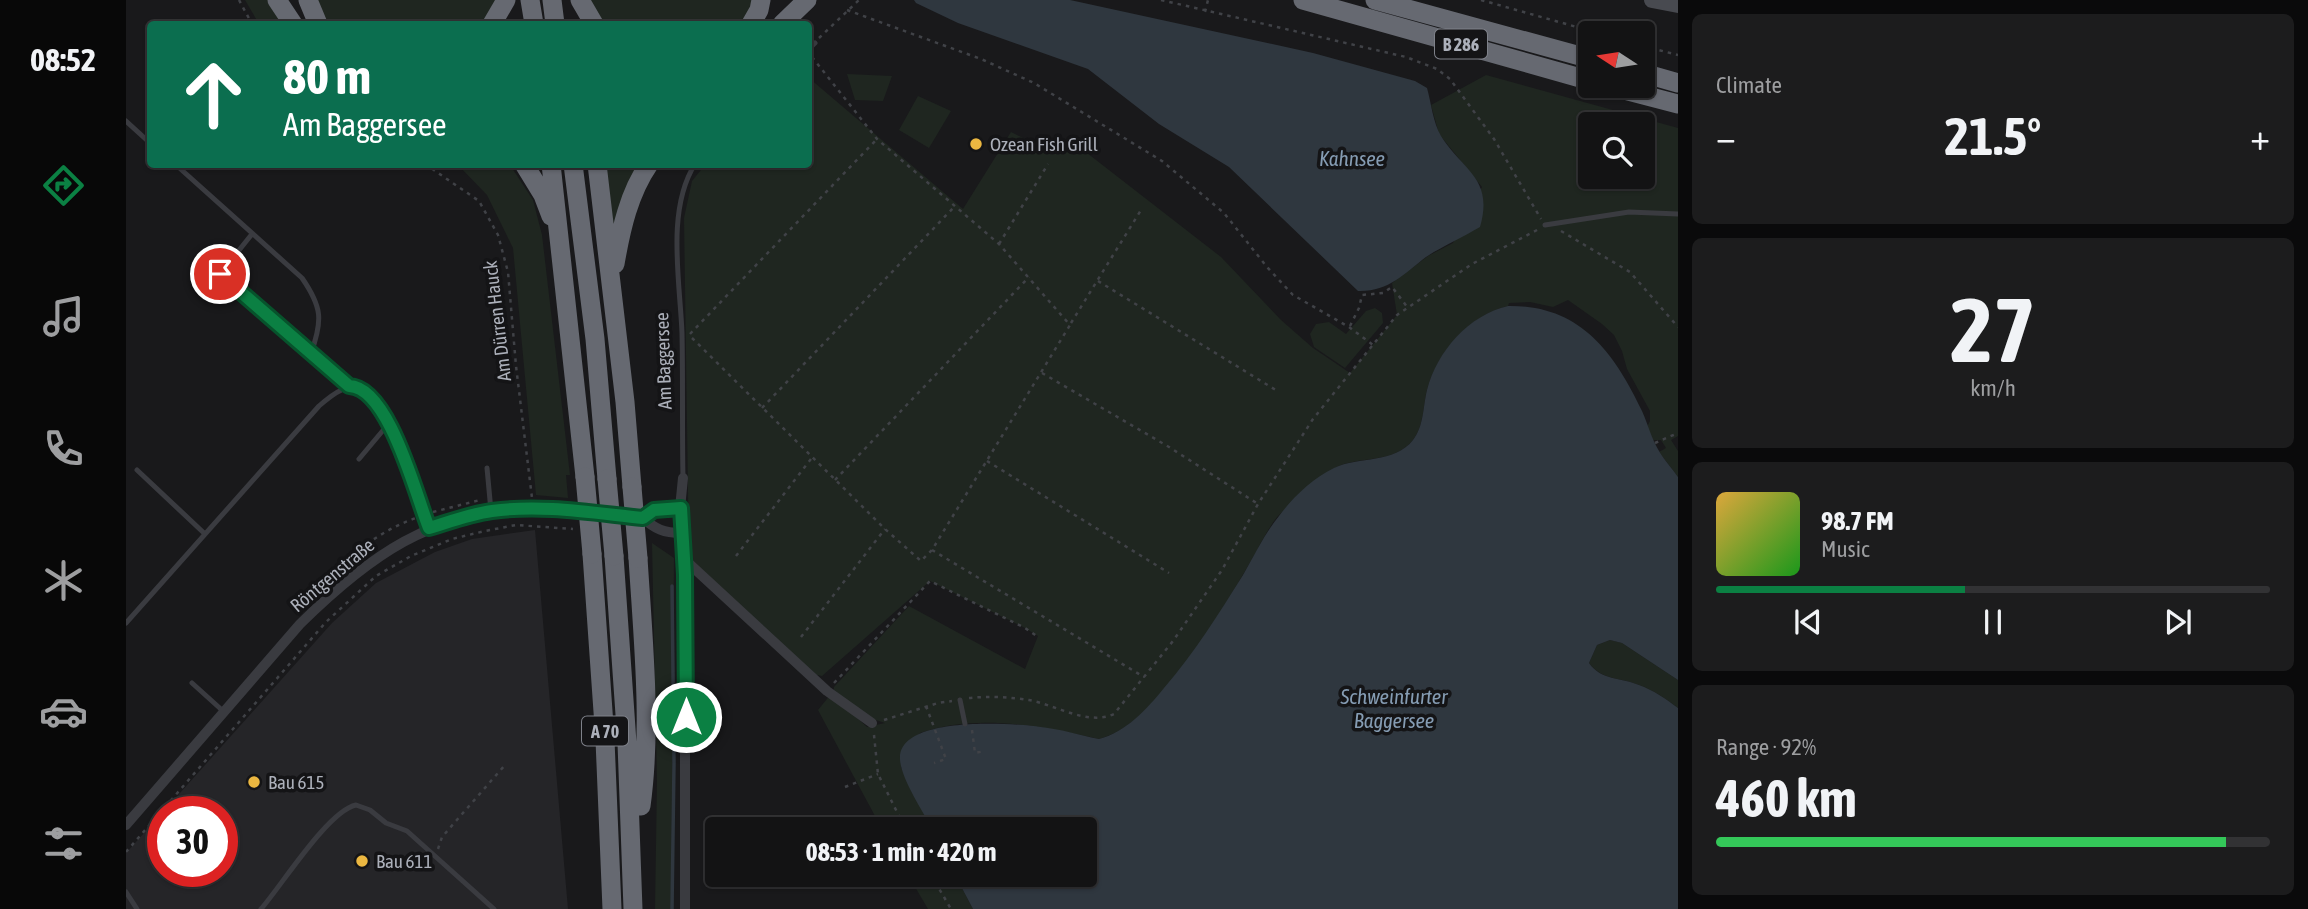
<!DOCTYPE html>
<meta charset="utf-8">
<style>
body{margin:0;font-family:"Asap Condensed",sans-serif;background:#1c1c1d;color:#f1f3f6;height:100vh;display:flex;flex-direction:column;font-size:26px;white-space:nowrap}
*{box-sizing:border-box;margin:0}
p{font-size:23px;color:#9d9ea0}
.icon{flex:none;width:38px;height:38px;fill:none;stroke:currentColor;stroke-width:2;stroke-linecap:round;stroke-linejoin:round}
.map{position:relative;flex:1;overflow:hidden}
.side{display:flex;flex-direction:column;gap:14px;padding:14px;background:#0a0a0b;width:630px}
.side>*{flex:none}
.banner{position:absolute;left:21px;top:21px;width:665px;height:147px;border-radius:7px;box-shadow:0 2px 5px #0004,0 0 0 2px #323234;background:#0b6e4f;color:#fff;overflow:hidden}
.needle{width:46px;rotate:282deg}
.buttons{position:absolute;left:1452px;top:21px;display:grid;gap:14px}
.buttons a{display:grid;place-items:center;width:77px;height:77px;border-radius:7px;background:#131314;box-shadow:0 2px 5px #0004,0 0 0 2px #323234;font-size:35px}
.speed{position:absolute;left:21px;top:796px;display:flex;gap:14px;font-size:35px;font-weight:700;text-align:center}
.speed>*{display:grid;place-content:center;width:91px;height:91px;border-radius:50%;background:#131314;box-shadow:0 2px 5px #0004,0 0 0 2px #323234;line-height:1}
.speed .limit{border:10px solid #d22;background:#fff;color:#111}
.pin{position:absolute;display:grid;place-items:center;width:60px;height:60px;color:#fff;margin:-30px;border:4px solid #fff;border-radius:50%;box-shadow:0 2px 7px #0007}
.me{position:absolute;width:77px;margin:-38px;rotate:0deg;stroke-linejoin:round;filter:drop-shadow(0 0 5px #0008)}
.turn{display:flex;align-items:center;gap:24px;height:147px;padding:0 21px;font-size:32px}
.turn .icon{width:91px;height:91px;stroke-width:2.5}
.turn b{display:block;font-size:49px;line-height:60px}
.big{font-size:52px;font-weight:700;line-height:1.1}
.side .tile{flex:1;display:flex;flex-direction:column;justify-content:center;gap:10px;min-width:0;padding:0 24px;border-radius:10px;background:#1c1c1d}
.side .dial{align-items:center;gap:0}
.dial b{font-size:91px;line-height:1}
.song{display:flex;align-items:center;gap:21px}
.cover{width:84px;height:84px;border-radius:10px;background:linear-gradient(135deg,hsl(40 70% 55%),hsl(120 70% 35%))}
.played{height:7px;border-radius:4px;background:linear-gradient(90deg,#0b8043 45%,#323234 45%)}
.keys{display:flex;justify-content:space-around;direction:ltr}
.heat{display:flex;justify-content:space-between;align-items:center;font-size:38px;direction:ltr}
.charge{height:10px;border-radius:5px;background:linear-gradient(90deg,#34c759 92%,#323234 0)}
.trip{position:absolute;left:579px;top:817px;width:392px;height:70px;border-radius:7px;background:#131314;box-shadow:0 2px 5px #0004,0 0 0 2px #323234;font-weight:700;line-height:70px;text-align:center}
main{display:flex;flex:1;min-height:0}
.tabs{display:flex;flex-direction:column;width:126px;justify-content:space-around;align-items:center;background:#080808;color:#9d9ea0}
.tabs .icon{width:49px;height:49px}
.tabs .selected{color:#0b8043}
.tabs b{font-size:32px;color:#f1f3f6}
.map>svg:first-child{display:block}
</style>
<main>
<nav class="tabs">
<b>08:52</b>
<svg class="icon selected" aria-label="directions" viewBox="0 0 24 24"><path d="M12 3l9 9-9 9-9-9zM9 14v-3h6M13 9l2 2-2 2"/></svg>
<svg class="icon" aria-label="music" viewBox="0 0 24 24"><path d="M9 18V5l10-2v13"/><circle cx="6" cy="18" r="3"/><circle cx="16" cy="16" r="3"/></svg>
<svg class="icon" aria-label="phone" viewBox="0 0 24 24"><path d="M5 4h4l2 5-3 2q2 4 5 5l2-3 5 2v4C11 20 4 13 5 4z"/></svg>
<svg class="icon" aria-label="climate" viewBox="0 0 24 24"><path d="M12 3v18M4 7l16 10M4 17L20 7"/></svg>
<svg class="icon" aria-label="car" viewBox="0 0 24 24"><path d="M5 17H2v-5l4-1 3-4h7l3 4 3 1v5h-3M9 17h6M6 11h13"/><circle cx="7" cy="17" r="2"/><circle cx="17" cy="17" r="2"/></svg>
<svg class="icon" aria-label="filters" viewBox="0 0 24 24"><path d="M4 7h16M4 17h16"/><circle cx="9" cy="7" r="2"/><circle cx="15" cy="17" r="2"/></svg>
</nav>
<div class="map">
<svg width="1552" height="909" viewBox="0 0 1552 909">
<rect width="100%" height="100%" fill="#19191b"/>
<!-- built -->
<path fill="#252528" d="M 409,530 L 442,909 L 0,909 L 0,853 L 37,812 L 37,872 L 96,872 L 96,812 L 37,812 L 206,623 L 250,583 L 309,552 L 346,539 Z"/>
<!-- green -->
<path fill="#1f2620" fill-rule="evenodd" d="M 119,0 L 142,0 L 158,24 L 133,24 Z
M 186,0 L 373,0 L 357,24 L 197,24 Z
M 464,0 L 627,0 L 618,24 L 471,24 Z
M 721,74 L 766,76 L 757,101 L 729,100 Z
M 1360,75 L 1552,128 L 1552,436 L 1545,440 L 1552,451 L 1552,477 L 1533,452 L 1540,448 L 1535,440 L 1527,440 L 1521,427 L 1524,421 L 1524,411 L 1501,369 L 1496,351 L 1488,335 L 1476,324 L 1442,300 L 1427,307 L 1404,302 L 1383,303 L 1382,306 C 1344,315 1311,352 1301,390 C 1297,406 1298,426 1287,440 C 1267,465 1232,455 1209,468 C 1197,475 1162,506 1152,516 C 1141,529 1133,547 1125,561 C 1094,613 1033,724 973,739 C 914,726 852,713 794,733 L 775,767 L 806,829 L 756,829 L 692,710 L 705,694 L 741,727 L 759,723 L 741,717 L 708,690 L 708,687 L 783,606 L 899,669 L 912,636 L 899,628 L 804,581 L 696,676 L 685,674 L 563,559 L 558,218 L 566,181 L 579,165 L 682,164 L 683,78 L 837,209 L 885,132 L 930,154 L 943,139 L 1095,257 L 1155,320 L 1187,348 L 1224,373 L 1271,315 L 1266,283 L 1302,256 L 1327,243 L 1356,187 L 1313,134 L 1305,105 ZM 1465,124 L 1517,124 L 1517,177 L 1465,177 Z
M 792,96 L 825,111 L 803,148 L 773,130 Z
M 332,165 L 384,165 L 407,200 L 416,235 L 444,475 L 440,475 L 442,498 L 410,495 L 387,248 L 361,195 Z
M 478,165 L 512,165 L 486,233 Z
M 1249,308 L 1256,313 L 1257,323 L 1219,368 L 1188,347 L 1184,334 L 1190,324 L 1203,322 L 1220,334 L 1240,311 Z
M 526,543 L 548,558 L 545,909 L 529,909 L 531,781 Z
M 1484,640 L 1496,643 L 1552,680 L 1552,708 C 1540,699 1527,690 1513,685 C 1494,677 1477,681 1463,663 L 1471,645 Z
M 782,875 L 829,875 L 847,909 L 802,909 Z"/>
<!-- water -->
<path fill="#2f373f" d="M 788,0 L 944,0 L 1187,53 L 1289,81 L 1301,88 C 1305,102 1307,123 1315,136 C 1337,171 1368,178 1354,227 C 1337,237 1317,246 1300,257 C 1278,274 1262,292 1232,291 L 1103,167 L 1033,124 L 962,69 L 832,23 L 790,3 Z
M 1382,306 C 1454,305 1488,352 1516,411 C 1522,424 1525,438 1533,451 C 1538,460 1546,468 1552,477 L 1552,680 L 1496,643 L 1484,640 L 1471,645 L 1463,663 C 1476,681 1494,677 1513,685 C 1527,690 1540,699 1552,708 L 1552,909 L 847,909 L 829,875 L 959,875 L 959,830 L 806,829 C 797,811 773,776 774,757 C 775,715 888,723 915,727 C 934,729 953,735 973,739 C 1000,732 1021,709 1038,688 C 1069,652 1092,615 1117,575 C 1128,556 1139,533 1153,516 C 1167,497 1187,478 1208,468 C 1233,456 1268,464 1287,440 C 1298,426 1297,406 1301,390 C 1311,351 1343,315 1382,306 Z"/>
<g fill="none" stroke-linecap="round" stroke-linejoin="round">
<!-- stream -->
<path stroke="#2f373f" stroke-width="3.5" d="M 546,586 L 548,763 L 546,909"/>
<!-- path -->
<path stroke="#404247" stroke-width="2.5" stroke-dasharray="3.5 5" stroke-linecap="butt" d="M 113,0 L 126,24
M 1035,0 L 1280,57 L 1311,69 L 1324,79 L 1368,139 L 1415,219
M 1355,0 L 1472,33
M 721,10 L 855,59 L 908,83 L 1036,161 L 1098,213 L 1141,267 L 1167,295 L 1223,327 L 1247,345
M 1079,12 L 1082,0
M 693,38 L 733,0
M 1517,46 L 1552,55
M 299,164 L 353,201 L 372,235 L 382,272 L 390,366 L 406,498
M 1435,231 L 1504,272 L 1552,327
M 873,244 L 922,164
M 972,281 L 1153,392
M 945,323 L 1015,210
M 1224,326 L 1233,308 L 1236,295 L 1257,293 L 1266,287 L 1282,308
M 564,334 L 751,139
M 566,338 L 759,529 L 795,561 L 806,550 L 944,325 L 873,244 L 751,139 L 686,57
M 916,373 L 1043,447 L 1132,504
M 636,408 L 829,206
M 1529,443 L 1552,433
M 861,461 L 1043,573
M 709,480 L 903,277
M 307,512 L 354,500
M 806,550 L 1018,677
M 610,556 L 685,459
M 185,596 C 215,563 247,533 290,518
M 675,637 L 759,529
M 708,683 L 804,581 L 899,628 L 912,637
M 843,698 C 862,696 884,697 903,700 C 930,705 962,726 988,714 L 1047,641 L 1096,570 L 1132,504 L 1187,419 L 1271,315 L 1346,264 L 1413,229
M 800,706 L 820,759 L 808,763
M 758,720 L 812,703 L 826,701
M 846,730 L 849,753 L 859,751
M 748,735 L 752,774 L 780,830
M 719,787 L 752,774
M 312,849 L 316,837 L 379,765
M 0,852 L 200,622 L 250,576 L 285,556 L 326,539 L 359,531 L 390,525 L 447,529
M 805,875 L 825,909"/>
<!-- lane -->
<path stroke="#3a3b40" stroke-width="5" d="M 682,50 L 689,43
M 0,121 L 24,143
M 49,164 L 176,278 C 196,307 197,320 185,353
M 1419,225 L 1503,212 L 1552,214
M 126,234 L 94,274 L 223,386
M 233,459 L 264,422
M 361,468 L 365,511
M 11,470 L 79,534
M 557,478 C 556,430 557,381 556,333 C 554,281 540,210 569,164
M 0,623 L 193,406 C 229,374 240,384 264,422 L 302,528
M 66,683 L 97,711
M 834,700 L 839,724
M 0,892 L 11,909
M 135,909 C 156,885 202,811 230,805 L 244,810 L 260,823 L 281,831 L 368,909"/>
<!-- street -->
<path stroke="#3a3b40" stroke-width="10" d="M 557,478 L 554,508 L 559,574 L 559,909
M 517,518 L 528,510 L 554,508
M 558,559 L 701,691 L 746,723
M 0,825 L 174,624 C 243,556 305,511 406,508 C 442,507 481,514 517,518 C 529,529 538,533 555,533"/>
<!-- secondary -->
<path stroke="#484a50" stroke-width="16" d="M 1526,0 L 1552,5"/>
<!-- highway -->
<path stroke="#666971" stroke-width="19" d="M 151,0 L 167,24
M 182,0 L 192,24
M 404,0 L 408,24
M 426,0 L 429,24
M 454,0 L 468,24
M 1177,0 L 1465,81
M 1249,0 L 1465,59
M 366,24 L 380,0
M 625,24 L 633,10 L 635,0
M 656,24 L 681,0
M 1517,73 L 1552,83
M 1483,86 L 1552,104
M 398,164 L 417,195 L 425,216
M 425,164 L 459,477
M 447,164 L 469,339 L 481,479
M 471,164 L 499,402 L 506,487
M 489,264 C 495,229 503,193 523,164
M 466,554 L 479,740 L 486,909
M 488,556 L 501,743 L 507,909
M 512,558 C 517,639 526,726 515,806"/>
<!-- highway-bridge -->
<path stroke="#666971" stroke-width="19" d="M 459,477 L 466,554
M 481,479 L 488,556
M 506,487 L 512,558"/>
</g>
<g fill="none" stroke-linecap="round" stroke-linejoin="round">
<!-- route casing -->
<g stroke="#07532c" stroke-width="18">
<path id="route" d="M 94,274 L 223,386 C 263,387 290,496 303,528 C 323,522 344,514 366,511 C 416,504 467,513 517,518 L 528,510 L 555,508 L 559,575 L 560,717"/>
</g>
<!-- route -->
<use href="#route" stroke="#0b8043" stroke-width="12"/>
</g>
<!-- markers -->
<g fill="#ebb741" stroke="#141416" stroke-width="2.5">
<circle cx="850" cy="144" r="7"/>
<circle cx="128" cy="782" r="7"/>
<circle cx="236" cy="861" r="7"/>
</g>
<g text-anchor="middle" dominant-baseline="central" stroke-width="7" stroke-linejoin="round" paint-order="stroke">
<!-- shield labels -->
<g fill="#141416" stroke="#7e8189" stroke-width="2">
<rect x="1309" y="29.5" width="52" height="29" rx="5"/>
<rect x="456" y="716.5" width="46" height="29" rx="5"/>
</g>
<g font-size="18" font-weight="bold" fill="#acb0ba">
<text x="1335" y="44">B 286</text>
<text x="479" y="731">A 70</text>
</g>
<!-- poi labels -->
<g font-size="19" fill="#acb0ba" stroke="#141416" text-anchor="start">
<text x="864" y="144">Ozean Fish Grill</text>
<text x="142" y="782">Bau 615</text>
<text x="250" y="861">Bau 611</text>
</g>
<!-- street labels -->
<g font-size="19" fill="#acb0ba" stroke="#141416">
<text transform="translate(371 321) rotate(-97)">Am Dürren Hauck</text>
<text transform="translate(537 361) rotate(-92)">Am Baggersee</text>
<text transform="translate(206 575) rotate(-40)">Röntgenstraße</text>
</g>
<!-- water labels -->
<g font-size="21" font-style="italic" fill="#859cb3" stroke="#141416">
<text x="1226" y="158">Kahnsee</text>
<text x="1268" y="696">Schweinfurter<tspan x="1268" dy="24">Baggersee</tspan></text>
</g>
</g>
</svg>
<div class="buttons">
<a><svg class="needle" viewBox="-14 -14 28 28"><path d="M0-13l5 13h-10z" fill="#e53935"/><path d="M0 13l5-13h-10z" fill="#9d9ea0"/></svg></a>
<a><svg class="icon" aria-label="search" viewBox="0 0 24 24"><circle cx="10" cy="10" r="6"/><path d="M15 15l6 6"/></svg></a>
</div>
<div class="speed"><div class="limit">30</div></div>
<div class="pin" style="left:94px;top:274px;background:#d93025"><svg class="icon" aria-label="arrive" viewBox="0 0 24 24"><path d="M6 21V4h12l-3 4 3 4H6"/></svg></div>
<svg class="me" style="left:560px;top:717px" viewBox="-20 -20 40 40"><circle r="17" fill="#0b8043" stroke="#fff" stroke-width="3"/><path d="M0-11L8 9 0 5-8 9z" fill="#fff"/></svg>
<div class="trip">08:53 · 1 min · 420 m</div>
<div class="banner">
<div class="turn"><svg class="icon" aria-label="ahead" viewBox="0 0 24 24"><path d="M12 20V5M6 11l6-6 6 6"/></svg><div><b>80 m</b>Am Baggersee</div></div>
</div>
</div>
<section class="side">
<div class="tile"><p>Climate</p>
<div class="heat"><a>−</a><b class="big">21.5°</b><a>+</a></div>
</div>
<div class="tile dial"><b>27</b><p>km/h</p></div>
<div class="tile">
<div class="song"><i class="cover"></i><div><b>98.7 FM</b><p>Music</p></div></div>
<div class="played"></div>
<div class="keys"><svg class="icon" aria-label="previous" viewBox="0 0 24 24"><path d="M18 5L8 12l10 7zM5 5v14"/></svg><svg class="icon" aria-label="pause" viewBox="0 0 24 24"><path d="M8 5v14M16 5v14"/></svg><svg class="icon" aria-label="next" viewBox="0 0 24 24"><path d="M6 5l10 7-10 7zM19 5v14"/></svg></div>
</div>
<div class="tile"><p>Range · 92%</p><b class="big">460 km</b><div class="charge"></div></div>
</section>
</main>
